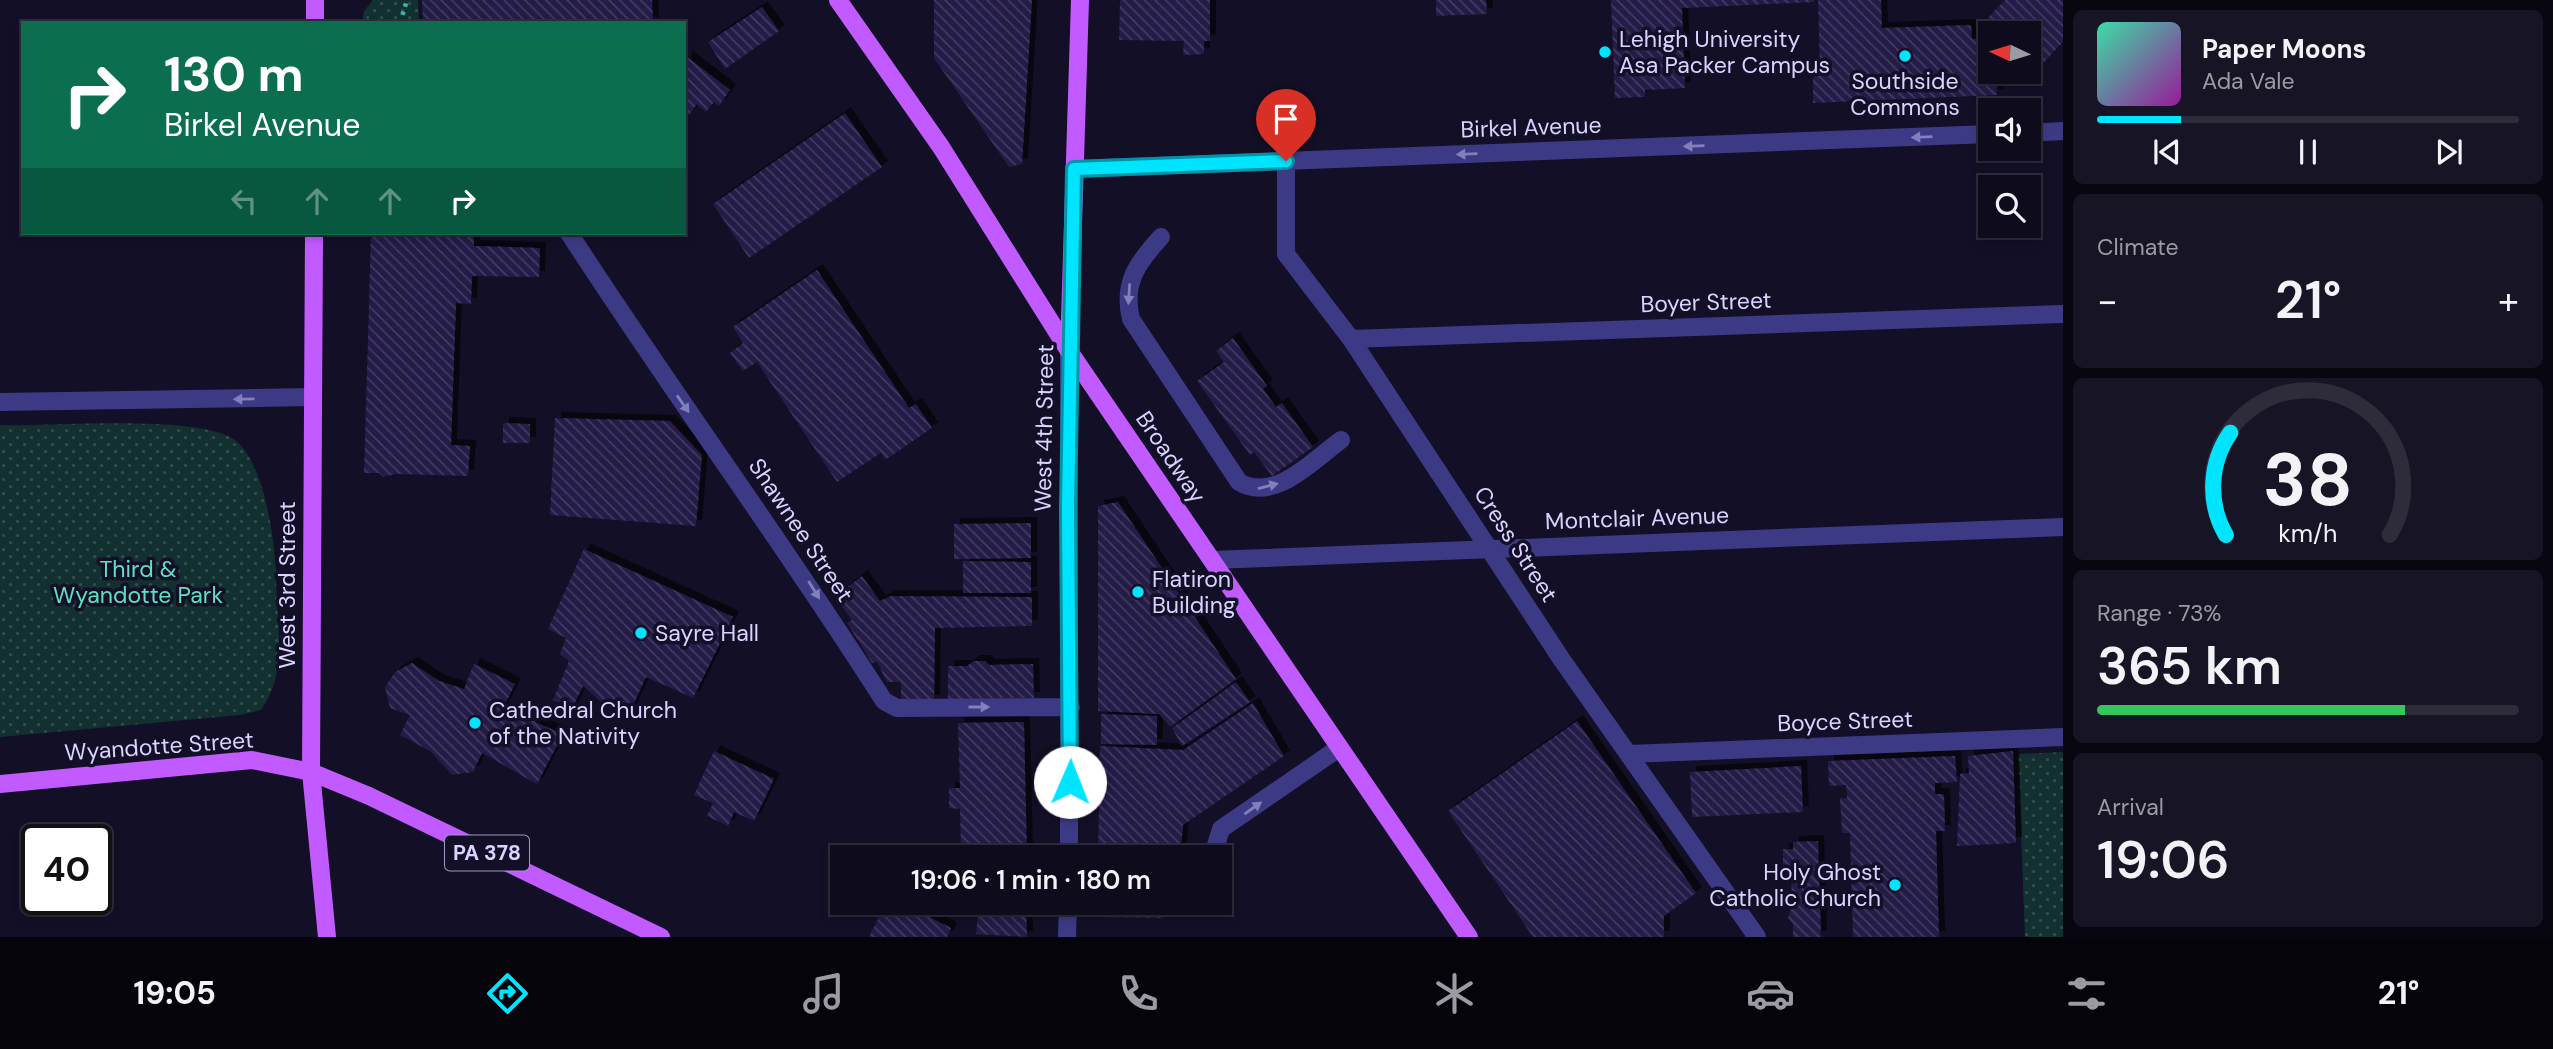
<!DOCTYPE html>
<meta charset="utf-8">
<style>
body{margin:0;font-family:"DM Sans",sans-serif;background:#171425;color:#f1f3f6;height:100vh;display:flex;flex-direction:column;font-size:26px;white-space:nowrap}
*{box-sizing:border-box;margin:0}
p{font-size:23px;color:#9b9ba3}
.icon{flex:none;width:38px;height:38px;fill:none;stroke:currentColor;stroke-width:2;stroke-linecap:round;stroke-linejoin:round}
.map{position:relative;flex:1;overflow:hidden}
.side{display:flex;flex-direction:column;gap:10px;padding:10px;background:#08060f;width:490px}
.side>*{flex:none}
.hud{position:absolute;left:21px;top:21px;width:665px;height:214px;border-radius:0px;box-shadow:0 4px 10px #0003,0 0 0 2px #2e2b3b;background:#0b6e4f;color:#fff;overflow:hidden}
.needle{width:46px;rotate:274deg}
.tools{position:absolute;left:1978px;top:21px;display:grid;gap:14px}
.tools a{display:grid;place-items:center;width:63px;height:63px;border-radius:0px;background:#0e0b1c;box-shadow:0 4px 10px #0003,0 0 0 2px #2e2b3b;font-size:35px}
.speed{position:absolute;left:21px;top:824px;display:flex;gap:14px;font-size:35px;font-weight:700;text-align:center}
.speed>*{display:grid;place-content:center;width:91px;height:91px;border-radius:50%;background:#0e0b1c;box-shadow:0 4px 10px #0003,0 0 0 2px #2e2b3b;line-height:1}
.speed .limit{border:4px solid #111;border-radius:10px;background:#fff;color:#111}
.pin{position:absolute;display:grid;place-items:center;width:60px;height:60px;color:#fff;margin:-72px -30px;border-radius:50% 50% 50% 0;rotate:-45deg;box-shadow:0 0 7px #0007}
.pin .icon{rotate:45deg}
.me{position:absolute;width:77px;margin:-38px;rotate:1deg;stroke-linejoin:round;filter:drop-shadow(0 0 5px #0008)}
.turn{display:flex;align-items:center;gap:24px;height:147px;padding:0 28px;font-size:32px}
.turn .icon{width:91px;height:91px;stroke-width:2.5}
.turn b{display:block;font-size:49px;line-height:60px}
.lanes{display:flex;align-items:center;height:66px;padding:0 28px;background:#0003;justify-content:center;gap:35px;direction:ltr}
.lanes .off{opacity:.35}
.big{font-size:52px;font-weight:600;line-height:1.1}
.side .card{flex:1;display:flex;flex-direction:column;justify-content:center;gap:10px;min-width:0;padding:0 24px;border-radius:10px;background:#171425}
.side .dial{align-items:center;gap:0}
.dial svg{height:182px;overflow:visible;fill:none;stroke:#2e2b3b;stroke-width:7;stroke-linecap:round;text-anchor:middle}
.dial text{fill:#f1f3f6;stroke:none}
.song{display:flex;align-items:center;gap:21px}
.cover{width:84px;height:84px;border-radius:10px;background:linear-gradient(135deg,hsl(160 70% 55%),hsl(300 70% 35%))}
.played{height:7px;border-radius:4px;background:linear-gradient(90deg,#00e5ff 20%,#2e2b3b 20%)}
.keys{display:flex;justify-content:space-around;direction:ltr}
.heat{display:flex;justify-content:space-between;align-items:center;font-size:38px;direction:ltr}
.charge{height:10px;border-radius:5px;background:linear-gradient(90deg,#34c759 73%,#2e2b3b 0)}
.trip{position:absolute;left:830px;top:845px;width:402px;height:70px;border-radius:0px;background:#0e0b1c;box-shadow:0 4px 10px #0003,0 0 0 2px #2e2b3b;font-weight:600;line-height:70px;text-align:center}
.tab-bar{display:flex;height:112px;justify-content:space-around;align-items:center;background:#06040b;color:#9b9ba3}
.tab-bar .icon{width:49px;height:49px}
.tab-bar .selected{color:#00e5ff}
.tab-bar b{font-size:32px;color:#f1f3f6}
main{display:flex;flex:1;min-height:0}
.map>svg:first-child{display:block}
</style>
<main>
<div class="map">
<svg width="2063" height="937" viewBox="0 0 2063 937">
<defs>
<pattern id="park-dots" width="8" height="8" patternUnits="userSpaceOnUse" patternTransform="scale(1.75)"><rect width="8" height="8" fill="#12302f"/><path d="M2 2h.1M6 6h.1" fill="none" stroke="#344d4e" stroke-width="1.8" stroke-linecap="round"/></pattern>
<pattern id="building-back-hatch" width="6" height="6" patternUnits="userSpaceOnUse" patternTransform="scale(1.75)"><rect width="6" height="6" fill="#241b47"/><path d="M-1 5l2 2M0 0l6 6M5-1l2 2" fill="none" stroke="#433b63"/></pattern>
<filter id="shadow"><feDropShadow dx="6" dy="-6" stdDeviation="0" flood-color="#0009"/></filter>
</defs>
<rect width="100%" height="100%" fill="#130f26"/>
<!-- park -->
<path fill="url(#park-dots)" d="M 373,0 L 418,0 L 419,23 L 362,23 L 364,11 Z
M 0,425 C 50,427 202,413 236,441 C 265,464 276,545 276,581 C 277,623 288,674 261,710 L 240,715 L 0,737 Z
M 2063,752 L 2063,937 L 2025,937 L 2018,754 Z"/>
<!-- building -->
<path fill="url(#building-back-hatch)" filter="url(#shadow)" d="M 422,0 L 652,0 L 653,23 L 423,23 Z
M 934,0 L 1032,0 L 1022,164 L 1009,167 L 934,58 Z
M 1120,0 L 1210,0 L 1210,41 L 1204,41 L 1204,54 L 1183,55 L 1184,41 L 1119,40 Z
M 1436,0 L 1486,0 L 1487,14 L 1436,16 Z
M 1611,0 L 1814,0 L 1814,2 L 1682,8 L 1685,88 L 1645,90 L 1645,97 L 1615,98 Z
M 1818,0 L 1881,0 L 1882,28 L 1971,25 L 1972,39 L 1981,38 L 1988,31 L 1981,25 L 2005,0 L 2063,0 L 2063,42 L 2023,85 L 2010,72 L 2028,72 L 2028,33 L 1990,33 L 1990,72 L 2009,72 L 2004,77 L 1996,78 L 1997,95 L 1813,103 L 1813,71 L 1820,71 Z
M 762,7 L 779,31 L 725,69 L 708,42 Z
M 686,56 L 730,90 L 719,106 L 714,102 L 706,112 L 697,104 L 689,115 L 684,111 Z
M 845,113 L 882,167 L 749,258 L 713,204 Z
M 371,233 L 474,233 L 474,246 L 540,248 L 539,277 L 472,276 L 471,304 L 456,303 L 451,445 L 470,446 L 468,476 L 396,474 L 383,477 L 379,473 L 364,473 Z
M 817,270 L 909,408 L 916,404 L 932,428 L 885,460 L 881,453 L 837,482 L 757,362 L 743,371 L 730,353 L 743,343 L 733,327 Z
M 1233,338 L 1267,386 L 1263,389 L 1276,407 L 1282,403 L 1313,447 L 1272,476 L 1254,452 L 1250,455 L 1197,381 L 1224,362 L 1216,351 Z
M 555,418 L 670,421 L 702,455 L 696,526 L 550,515 Z
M 503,423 L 530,424 L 530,443 L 503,443 Z
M 1118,502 L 1236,679 L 1170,727 L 1159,714 L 1098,711 L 1098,506 Z
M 1031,523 L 1031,558 L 954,559 L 954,524 Z
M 584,549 L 733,617 L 693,698 L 646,677 L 630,712 L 606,706 L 583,686 L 572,709 L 553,700 L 569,661 L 560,654 L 566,638 L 548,629 Z
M 963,561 L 1031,562 L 1031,593 L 963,593 Z
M 862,576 L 880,601 L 891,596 L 1032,597 L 1032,626 L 935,628 L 934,701 L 901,701 L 901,682 L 887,682 L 877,662 L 872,663 L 847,623 L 852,620 L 835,597 Z
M 974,661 L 985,661 L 989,665 L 1033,664 L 1034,698 L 948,699 L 948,666 L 967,666 Z
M 412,663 L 439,681 L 464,689 L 474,664 L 515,684 L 503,708 L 563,734 L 537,784 L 482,753 L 473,772 L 452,775 L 430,751 L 400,735 L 410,715 L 390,708 L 385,687 L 395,672 Z
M 1236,682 L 1250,702 L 1182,746 L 1172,728 Z
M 1253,703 L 1284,756 L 1183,825 L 1180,858 L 1098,857 L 1100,746 L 1183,750 Z
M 1101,714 L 1157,716 L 1157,745 L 1101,744 Z
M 1577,721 L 1696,893 L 1664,916 L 1664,937 L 1533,937 L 1448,811 Z
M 1024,722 L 1027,858 L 985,858 L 986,852 L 961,853 L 960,809 L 949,808 L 949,788 L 960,788 L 958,723 Z
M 714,751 L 774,779 L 754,821 L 734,812 L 728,826 L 707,816 L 713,803 L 694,795 Z
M 2013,751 L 2016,843 L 1957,846 L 1960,774 L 1969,773 L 1968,756 Z
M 1955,756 L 1957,782 L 1935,783 L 1935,794 L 1944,794 L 1945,831 L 1936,831 L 1939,937 L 1853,937 L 1850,833 L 1842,833 L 1841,816 L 1840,798 L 1847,798 L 1846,785 L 1829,786 L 1828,761 Z
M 1801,766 L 1803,812 L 1692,817 L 1690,772 Z
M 1818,841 L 1821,937 L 1793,937 L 1793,924 L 1788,918 L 1792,904 L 1791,872 L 1783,872 L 1783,849 L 1793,849 L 1793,842 Z
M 886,903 L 902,903 L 951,928 L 947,937 L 869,937 Z
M 979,903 L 1026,903 L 1027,937 L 976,934 Z
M 1097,903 L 1162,903 L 1162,918 L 1097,917 Z"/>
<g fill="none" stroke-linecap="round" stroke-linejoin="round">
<!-- path -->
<path stroke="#2fb8b0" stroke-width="4.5" stroke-dasharray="3.5 5" stroke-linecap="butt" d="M 400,23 L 407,0"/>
<!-- minor -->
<path stroke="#3d3a85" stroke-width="18" d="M 2028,133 L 2063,131
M 1286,161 L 1286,254 L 1351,339 L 1562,660 L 1757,937
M 1074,169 L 1990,134
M 569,233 C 671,391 783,542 884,701 L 897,708 L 1071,707
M 1161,237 C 1138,262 1122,283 1131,319 L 1239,482 C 1275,503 1313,460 1341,440
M 1351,339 L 2063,314
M 0,402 L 313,397
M 1212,560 L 2063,527
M 1629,754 L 2063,737
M 1069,858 L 1069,351
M 1212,858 L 1221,829 L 1339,748
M 1220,898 L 1225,906
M 1067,937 L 1068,903"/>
<!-- major -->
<path stroke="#c25bff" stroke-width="18" d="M 838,0 L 941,147 L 1069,351 L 1469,937
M 315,23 L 315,0
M 314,233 L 311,772 L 327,937
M 1069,351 L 1080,0
M 0,784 L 252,760 L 311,772 L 369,796 L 661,937"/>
</g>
<!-- one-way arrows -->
<defs><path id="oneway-solid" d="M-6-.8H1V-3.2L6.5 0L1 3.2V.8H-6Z" transform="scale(1.75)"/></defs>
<g fill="#837fbc">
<use href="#oneway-solid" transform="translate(1922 137) rotate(178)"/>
<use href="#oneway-solid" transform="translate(1694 146) rotate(178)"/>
<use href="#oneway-solid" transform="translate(1467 154) rotate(178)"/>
<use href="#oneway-solid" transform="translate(1129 294) rotate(94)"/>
<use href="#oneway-solid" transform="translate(244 399) rotate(179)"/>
<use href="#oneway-solid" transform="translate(683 404) rotate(55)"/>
<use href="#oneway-solid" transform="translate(1268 486) rotate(-14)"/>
<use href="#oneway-solid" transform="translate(814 590) rotate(58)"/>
<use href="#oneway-solid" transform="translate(979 707)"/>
<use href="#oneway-solid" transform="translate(1253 808) rotate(-35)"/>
</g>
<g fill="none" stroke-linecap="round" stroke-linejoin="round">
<!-- route casing -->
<g stroke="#0095a6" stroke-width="18">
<path id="route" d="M 1070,782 L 1068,508 L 1074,169 L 1286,161"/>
</g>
<!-- route -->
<use href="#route" stroke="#00e5ff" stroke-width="12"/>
</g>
<!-- markers -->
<g fill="#00e5ff" stroke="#130f26" stroke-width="2.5">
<circle cx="1605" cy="52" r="7"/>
<circle cx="1905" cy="56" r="7"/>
<circle cx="1138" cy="592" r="7"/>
<circle cx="641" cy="633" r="7"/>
<circle cx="475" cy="723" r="7"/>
<circle cx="1895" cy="885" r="7"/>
</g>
<g text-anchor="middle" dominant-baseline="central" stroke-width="7" stroke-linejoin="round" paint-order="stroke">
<!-- shield labels -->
<rect fill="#130f26" stroke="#9e99be" stroke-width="2" x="445" y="835.5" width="84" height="35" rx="5"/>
<g font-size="21" font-weight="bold" fill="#d9d4ff">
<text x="487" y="853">PA 378</text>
</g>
<!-- poi labels -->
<g font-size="23" fill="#d9d4ff" stroke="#130f26" text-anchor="start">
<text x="1619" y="39">Lehigh University<tspan x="1619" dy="26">Asa Packer Campus</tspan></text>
<text x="1905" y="81" text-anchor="middle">Southside<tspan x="1905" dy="26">Commons</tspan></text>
<text x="1152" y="579">Flatiron<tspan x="1152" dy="26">Building</tspan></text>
<text x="655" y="633">Sayre Hall</text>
<text x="489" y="710">Cathedral Church<tspan x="489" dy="26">of the Nativity</tspan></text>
<text x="1881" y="872" text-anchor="end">Holy Ghost<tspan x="1881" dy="26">Catholic Church</tspan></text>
</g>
<!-- street labels -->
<g font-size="23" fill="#d9d4ff" stroke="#130f26">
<text transform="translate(1531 127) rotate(-2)">Birkel Avenue</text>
<text transform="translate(1706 302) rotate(-2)">Boyer Street</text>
<text transform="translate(1044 428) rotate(-89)">West 4th Street</text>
<text transform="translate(1171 457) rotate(56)">Broadway</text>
<text transform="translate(1637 518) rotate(-2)">Montclair Avenue</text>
<text transform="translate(801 530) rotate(56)">Shawnee Street</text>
<text transform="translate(1516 544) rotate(57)">Cress Street</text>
<text transform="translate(287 585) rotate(-90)">West 3rd Street</text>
<text transform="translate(1845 721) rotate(-2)">Boyce Street</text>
<text transform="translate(159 746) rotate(-4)">Wyandotte Street</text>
</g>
<!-- park labels -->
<g font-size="23" fill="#5fe0c0" stroke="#130f26">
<text x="138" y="569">Third &amp;<tspan x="138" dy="26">Wyandotte Park</tspan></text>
</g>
</g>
</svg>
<div class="tools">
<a><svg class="needle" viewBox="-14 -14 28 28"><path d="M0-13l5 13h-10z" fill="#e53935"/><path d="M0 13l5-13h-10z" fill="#9b9ba3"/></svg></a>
<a><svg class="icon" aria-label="sound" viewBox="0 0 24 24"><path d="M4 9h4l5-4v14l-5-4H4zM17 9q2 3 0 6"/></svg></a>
<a><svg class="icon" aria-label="search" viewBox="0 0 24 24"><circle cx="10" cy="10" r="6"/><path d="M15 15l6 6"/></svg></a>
</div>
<div class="speed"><div class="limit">40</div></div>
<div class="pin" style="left:1286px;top:161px;background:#d93025"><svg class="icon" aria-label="arrive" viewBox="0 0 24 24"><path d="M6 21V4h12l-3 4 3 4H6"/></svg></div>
<svg class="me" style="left:1070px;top:782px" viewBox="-20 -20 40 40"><circle r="19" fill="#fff"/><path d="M0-13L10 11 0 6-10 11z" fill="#00e5ff"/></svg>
<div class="trip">19:06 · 1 min · 180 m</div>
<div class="hud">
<div class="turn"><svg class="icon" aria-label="right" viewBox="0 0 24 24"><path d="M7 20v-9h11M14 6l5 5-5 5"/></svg><div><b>130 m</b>Birkel Avenue</div></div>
<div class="lanes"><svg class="icon off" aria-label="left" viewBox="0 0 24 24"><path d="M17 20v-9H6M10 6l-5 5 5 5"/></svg><svg class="icon off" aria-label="ahead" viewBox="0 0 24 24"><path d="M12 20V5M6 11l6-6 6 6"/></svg><svg class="icon off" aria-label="ahead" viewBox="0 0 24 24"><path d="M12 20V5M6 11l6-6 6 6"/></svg><svg class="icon" aria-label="right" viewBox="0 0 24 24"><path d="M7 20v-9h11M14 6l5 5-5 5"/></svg></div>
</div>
</div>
<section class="side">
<div class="card">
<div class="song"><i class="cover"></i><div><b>Paper Moons</b><p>Ada Vale</p></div></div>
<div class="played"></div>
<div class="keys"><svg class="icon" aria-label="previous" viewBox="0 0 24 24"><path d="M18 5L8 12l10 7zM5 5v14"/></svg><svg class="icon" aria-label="pause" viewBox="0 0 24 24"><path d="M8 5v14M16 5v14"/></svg><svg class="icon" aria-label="next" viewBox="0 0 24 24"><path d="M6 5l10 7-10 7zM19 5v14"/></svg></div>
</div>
<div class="card"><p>Climate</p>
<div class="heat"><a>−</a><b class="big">21°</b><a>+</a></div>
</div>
<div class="card dial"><svg viewBox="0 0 100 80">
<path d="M14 69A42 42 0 1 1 86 69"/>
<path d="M14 69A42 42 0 0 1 16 24" stroke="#00e5ff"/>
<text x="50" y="56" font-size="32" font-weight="700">38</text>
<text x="50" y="72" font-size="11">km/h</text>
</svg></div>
<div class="card"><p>Range · 73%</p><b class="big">365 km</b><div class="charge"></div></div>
<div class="card"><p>Arrival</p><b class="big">19:06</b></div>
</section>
</main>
<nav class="tab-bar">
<b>19:05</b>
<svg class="icon selected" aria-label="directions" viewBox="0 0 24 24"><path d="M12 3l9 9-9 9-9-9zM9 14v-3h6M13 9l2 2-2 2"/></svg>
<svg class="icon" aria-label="music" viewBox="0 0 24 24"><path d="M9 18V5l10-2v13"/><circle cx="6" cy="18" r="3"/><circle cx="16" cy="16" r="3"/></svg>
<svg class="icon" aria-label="phone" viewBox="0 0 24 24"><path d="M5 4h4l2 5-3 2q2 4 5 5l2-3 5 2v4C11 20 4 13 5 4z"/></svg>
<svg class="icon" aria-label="climate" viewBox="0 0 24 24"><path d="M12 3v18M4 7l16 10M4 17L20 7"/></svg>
<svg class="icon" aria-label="car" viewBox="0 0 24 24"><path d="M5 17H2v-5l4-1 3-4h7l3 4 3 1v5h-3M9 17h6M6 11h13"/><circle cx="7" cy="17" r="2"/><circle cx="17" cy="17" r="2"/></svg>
<svg class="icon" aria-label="filters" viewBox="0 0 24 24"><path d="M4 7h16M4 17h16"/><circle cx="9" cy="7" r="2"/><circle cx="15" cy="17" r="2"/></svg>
<b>21°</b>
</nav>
